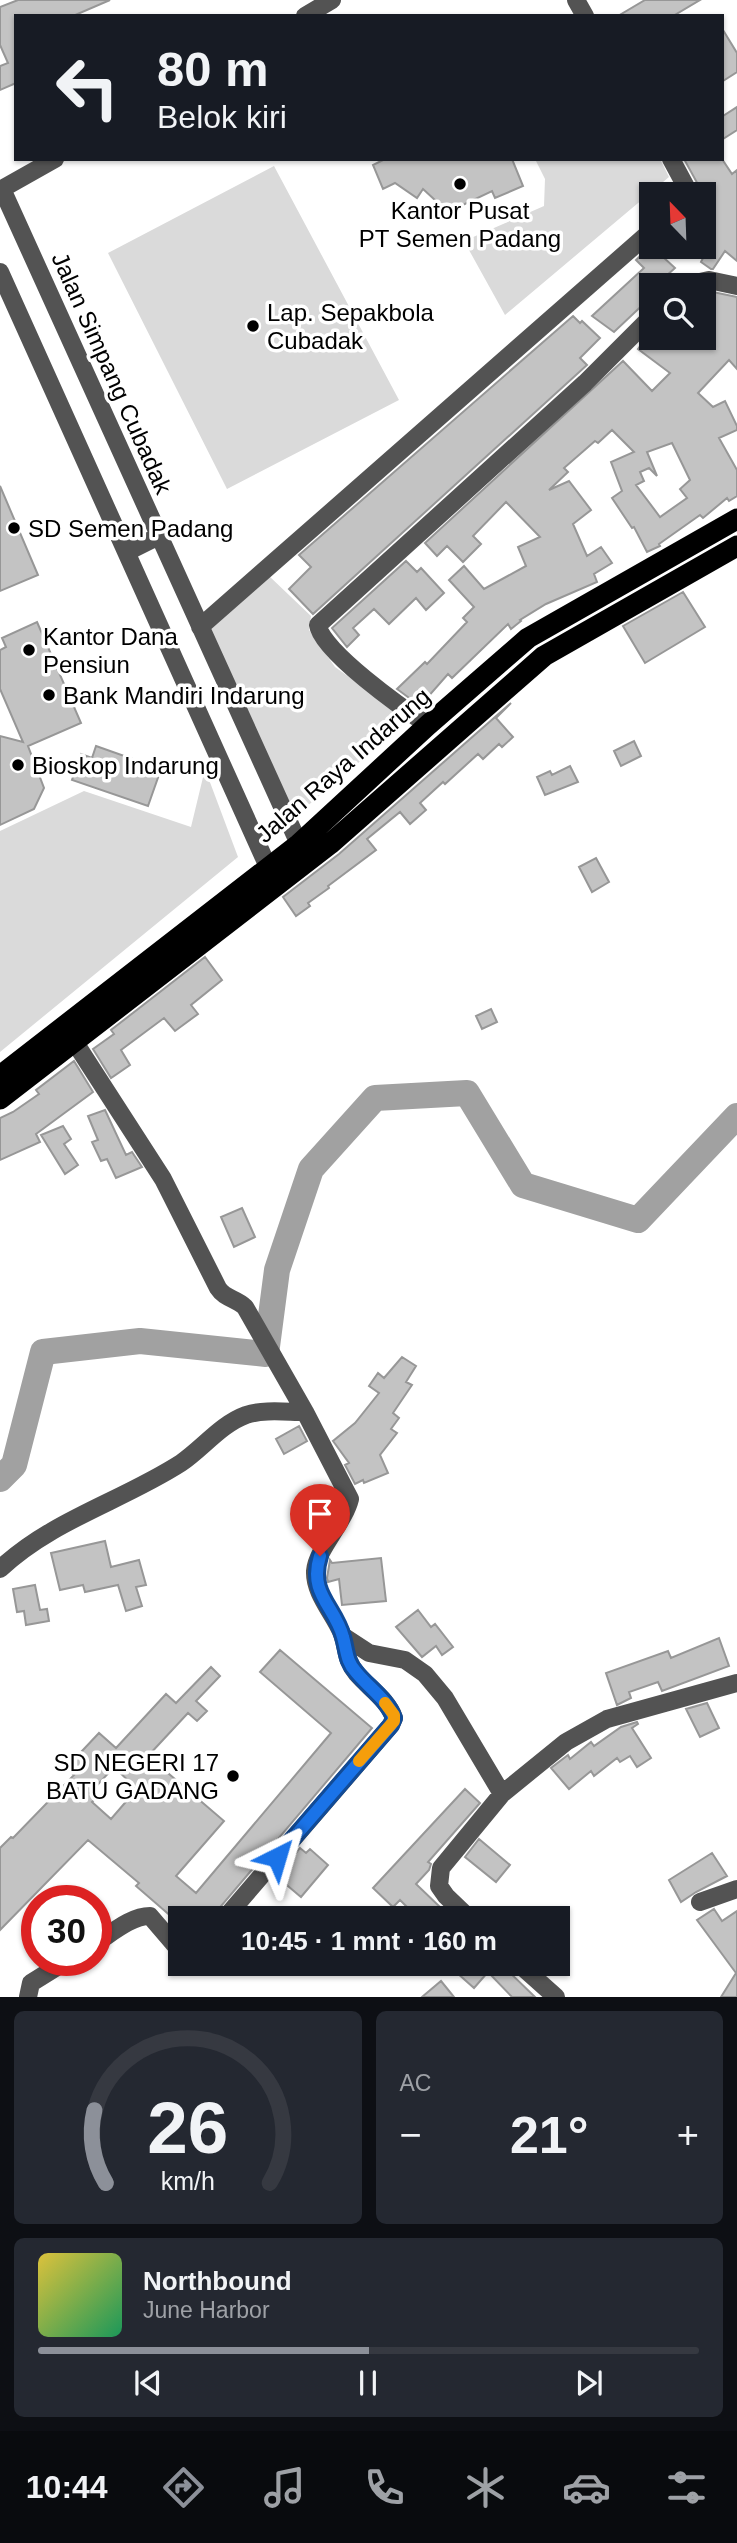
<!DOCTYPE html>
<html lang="id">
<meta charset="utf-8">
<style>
body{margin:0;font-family:Helvetica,sans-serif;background:#242831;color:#f1f3f6;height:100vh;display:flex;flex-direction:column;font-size:26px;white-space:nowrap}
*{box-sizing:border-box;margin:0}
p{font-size:23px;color:#9ea1a6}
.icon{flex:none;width:38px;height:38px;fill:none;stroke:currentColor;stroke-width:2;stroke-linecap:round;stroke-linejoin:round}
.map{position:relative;height:1997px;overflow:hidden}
.side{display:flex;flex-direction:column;gap:14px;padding:14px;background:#0d0f14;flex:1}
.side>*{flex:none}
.guide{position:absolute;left:14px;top:14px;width:710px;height:147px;border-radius:0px;box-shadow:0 2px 5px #0004;background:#171b24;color:#f1f3f6;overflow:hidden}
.needle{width:46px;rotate:337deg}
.controls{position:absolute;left:639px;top:182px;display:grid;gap:14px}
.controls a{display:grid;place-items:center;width:77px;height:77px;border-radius:0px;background:#171b24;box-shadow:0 2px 5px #0004;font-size:35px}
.speed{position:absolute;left:21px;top:1885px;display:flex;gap:14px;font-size:35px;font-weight:700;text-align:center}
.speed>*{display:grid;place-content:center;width:91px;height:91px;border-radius:50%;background:#171b24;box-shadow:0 2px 5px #0004;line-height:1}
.speed .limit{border:10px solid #d22;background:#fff;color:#111}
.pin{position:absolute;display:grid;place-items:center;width:60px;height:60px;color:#fff;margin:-72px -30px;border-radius:50% 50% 50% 0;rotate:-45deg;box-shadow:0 0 7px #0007}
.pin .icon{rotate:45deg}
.me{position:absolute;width:77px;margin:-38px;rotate:40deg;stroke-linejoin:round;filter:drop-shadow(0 0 5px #0008)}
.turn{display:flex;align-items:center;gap:24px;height:147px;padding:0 28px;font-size:32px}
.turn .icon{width:91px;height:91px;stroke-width:2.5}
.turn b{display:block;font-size:49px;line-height:60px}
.big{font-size:52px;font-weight:700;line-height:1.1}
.side .card{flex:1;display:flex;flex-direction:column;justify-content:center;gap:10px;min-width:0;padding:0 24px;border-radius:10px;background:#242831}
.side .dial{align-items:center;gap:0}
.dial svg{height:182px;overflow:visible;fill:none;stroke:#363941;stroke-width:7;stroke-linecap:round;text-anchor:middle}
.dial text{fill:#f1f3f6;stroke:none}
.song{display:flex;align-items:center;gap:21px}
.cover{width:84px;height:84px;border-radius:10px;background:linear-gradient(135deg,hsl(50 70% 55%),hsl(150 70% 35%))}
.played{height:7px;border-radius:4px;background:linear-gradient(90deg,#8c9099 50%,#363941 50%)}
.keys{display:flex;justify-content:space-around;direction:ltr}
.heat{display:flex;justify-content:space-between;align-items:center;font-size:38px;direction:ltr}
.side .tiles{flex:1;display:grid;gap:14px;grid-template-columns:1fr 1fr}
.card:last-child{grid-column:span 2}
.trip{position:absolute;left:168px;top:1906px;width:402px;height:70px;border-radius:0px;background:#171b24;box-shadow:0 2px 5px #0004;font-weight:700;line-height:70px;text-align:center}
.tab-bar{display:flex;height:112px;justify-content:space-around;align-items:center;background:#090b0e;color:#9ea1a6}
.tab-bar .icon{width:49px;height:49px}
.tab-bar .active{color:#8c9099}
.tab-bar b{font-size:32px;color:#f1f3f6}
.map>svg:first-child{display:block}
</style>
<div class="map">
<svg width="737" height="1997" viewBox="0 0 737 1997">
<rect width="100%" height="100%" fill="#fff"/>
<!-- green -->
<path fill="#dadada" d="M 535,159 L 660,159 L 669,177 L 505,315 L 464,241 L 544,206 L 545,179 Z
M 274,166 L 399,400 L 227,489 L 108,253 Z
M 268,575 L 311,616 L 309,630 L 335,667 L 409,720 L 286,824 L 201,633 Z
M 205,769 L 238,857 L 0,1052 L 0,831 L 84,791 L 191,827 Z"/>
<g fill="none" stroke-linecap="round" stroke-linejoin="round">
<!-- river -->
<path stroke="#a1a1a1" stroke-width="26" d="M 0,1479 L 14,1465 L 43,1352 L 140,1341 L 266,1354 L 277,1270 L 311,1169 L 375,1098 L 467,1093 L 523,1185 L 638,1220 L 737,1116"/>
</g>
<!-- building -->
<path fill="#c3c3c3" stroke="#979797" stroke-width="2" fill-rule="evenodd" d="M 18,0 L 110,0 L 73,16 L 16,16 L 16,83 L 0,90 L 0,66 L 8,63 L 0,45 L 0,7 Z
M 645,0 L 700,0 L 673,16 L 618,16 Z
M 723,30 L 737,53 L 737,72 L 723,81 Z
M 737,107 L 737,130 L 723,139 L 723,116 Z
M 385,159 L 512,159 L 523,186 L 495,198 L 492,191 L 448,212 L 423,189 L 417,198 L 395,183 L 383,189 L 373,165 Z
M 684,159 L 722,159 L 732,174 L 737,170 L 737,261 L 725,251 L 713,269 L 711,269 L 701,262 L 703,258 L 690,247 L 704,247 L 704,201 L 706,199 Z
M 651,246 L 675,268 L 656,285 L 651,285 L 651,297 L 614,332 L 592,316 L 644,268 L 636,260 Z
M 713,292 L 737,297 L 737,369 L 729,360 L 698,393 L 713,407 L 725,401 L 737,426 L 737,430 L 719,438 L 737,470 L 737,496 L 729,501 L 727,498 L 703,518 L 700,515 L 659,544 L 660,546 L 647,552 L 634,527 L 632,528 L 612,498 L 622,491 L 611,462 L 634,452 L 612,430 L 598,443 L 595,441 L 564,468 L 568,472 L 549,490 L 569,481 L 591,510 L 573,524 L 587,556 L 601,547 L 612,563 L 594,574 L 597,582 L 546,604 L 520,620 L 521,621 L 511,629 L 508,624 L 452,678 L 448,674 L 420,706 L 397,689 L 425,662 L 427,664 L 467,622 L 463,618 L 474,607 L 449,580 L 464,566 L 484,589 L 526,566 L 518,547 L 540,537 L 506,502 L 473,536 L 481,544 L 463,562 L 447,546 L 437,556 L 425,543 L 623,361 L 652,391 L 670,373 L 638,349 L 646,338 L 704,338 L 704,295 L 708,299 ZM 672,443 L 690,480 L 680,489 L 687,498 L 660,517 L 636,485 L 644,481 L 640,472 L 649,468 L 657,476 L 647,452 Z
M 573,316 L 580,323 L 582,321 L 600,338 L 580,358 L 587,365 L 313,614 L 289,589 L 311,567 L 299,555 Z
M 0,486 L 38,575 L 0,591 Z
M 406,561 L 417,572 L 421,568 L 444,593 L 426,610 L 416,598 L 389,624 L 374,609 L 353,628 L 359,635 L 347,647 L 332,628 Z
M 683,592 L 705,627 L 645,663 L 623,626 Z
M 37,622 L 81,723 L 28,746 L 44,788 L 34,809 L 0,825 L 0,736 L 23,742 L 0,689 L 0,650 L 6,647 L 2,638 Z
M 511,703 L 496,718 L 513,737 L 502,747 L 499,744 L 483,759 L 478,754 L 445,784 L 443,782 L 420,803 L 426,810 L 410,824 L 400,812 L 367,839 L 376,850 L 328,886 L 329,888 L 308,903 L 310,906 L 296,916 L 283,897 L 339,854 Z
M 634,741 L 641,756 L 621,766 L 614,751 Z
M 96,746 L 161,769 L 148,806 L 72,780 L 81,754 L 92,758 Z
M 570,766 L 578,782 L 545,795 L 537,777 L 550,771 L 552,775 Z
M 596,858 L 609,882 L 592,892 L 579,867 Z
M 205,957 L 222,980 L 191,1005 L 198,1014 L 175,1031 L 164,1018 L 121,1050 L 130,1065 L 111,1078 L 93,1049 L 114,1034 L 111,1030 Z
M 491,1009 L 497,1022 L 482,1029 L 476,1016 Z
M 74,1061 L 93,1092 L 36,1134 L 40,1142 L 0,1160 L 0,1118 L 13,1112 L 39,1094 L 36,1090 Z
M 105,1110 L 126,1155 L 132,1152 L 142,1167 L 116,1178 L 107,1159 L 101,1161 L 92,1142 L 98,1140 L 88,1116 Z
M 63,1126 L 71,1139 L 64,1144 L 78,1165 L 65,1174 L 41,1135 Z
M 242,1208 L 255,1237 L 234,1247 L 221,1217 Z
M 402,1357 L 416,1366 L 406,1382 L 412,1385 L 393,1413 L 399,1418 L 391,1429 L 397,1433 L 380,1455 L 388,1473 L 364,1483 L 363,1480 L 355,1484 L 345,1465 L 349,1463 L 333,1441 L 355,1423 L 379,1393 L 369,1386 L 378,1373 L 384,1378 Z
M 299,1426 L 307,1441 L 284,1454 L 276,1439 Z
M 331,1488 L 338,1500 L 333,1510 L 327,1513 L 319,1493 Z
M 105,1541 L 111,1567 L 139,1560 L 146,1585 L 136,1587 L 142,1606 L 126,1611 L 118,1585 L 85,1592 L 83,1585 L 60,1590 L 51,1553 Z
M 381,1558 L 386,1601 L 342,1605 L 339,1579 L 328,1582 L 327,1578 L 330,1560 L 332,1563 Z
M 35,1585 L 40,1610 L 47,1609 L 49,1621 L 26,1625 L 24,1611 L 17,1612 L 13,1589 Z
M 418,1610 L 431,1627 L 435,1624 L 453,1647 L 442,1655 L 436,1646 L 422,1657 L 396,1627 Z
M 719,1638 L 729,1666 L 662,1691 L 658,1682 L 629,1692 L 631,1698 L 617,1705 L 606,1673 L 668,1651 L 671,1658 Z
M 280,1650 L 372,1728 L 211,1918 L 173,1918 L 136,1886 L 139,1883 L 88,1840 L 0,1930 L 0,1848 L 11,1837 L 13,1838 L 74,1775 L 66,1768 L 99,1733 L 116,1748 L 166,1694 L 176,1703 L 211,1667 L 220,1676 L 196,1701 L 207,1711 L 197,1721 L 188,1713 L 148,1756 L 224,1821 L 176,1876 L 196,1893 L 331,1733 L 260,1672 ZM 114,1767 L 137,1789 L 111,1819 L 92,1802 L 96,1798 L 90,1793 Z
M 707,1703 L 719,1728 L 700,1737 L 686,1709 Z
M 637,1722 L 638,1724 L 632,1728 L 651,1758 L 637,1767 L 630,1756 L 620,1762 L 617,1758 L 594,1776 L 591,1771 L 569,1789 L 551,1768 L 568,1755 L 570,1759 L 591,1742 L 594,1746 L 621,1727 Z
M 465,1789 L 480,1803 L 428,1862 L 431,1864 L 429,1870 L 416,1884 L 440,1907 L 429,1918 L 418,1918 L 400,1900 L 393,1907 L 373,1888 Z
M 479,1839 L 510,1865 L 496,1882 L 465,1857 Z
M 300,1848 L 306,1853 L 310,1849 L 328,1865 L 301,1897 L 276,1876 Z
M 712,1853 L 727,1876 L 696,1892 L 681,1902 L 669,1880 Z
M 714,1909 L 722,1921 L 737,1911 L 737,1997 L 721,1997 L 736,1973 L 697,1920 Z
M 447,1964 L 501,1964 L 535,1997 L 512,1997 L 488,1972 L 474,1988 Z
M 441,1981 L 454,1997 L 422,1997 Z"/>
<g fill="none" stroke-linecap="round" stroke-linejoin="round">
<!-- minor -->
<path stroke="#535353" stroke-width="18" d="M 576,0 L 585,16
M 305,16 L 332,0
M 671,159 L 685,185 L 686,194
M 2,189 L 299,844 L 299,854
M 0,190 L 55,159
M 0,272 L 273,878
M 686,285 L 709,280 L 737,286
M 127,552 L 159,536
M 200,627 L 651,231
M 428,725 C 405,710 321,651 318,625 L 585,383 L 651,317
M 0,1569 C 52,1520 122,1501 181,1463 C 202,1449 221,1424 246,1415 C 264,1409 286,1412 305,1412 L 245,1307 C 236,1298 225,1299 218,1288 L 163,1179 L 74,1041
M 343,1636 L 369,1653 L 405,1660 L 425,1674 L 445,1698 L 502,1794
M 700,1902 L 737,1889
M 225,1918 L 391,1725 L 394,1718 C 388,1700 369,1688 357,1674 C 344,1658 348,1650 342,1634 C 334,1614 314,1594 315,1571 C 317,1549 344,1523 350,1499 L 305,1412
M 469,1918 L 446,1896 L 439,1886 L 441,1868 L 502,1794 L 566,1742 L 607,1719 L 737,1683
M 96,1943 C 112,1933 131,1916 150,1916 L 180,1951
M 519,1964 L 556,1997
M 28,1997 L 31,1983 L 68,1960"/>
<!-- highway -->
<path stroke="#000" stroke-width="21" d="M 0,1076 L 299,844 L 428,725 L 528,638 L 737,519
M 0,1099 L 330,844 L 544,656 L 737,546"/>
</g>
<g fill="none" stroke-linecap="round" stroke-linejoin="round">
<!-- route casing -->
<g stroke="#114b97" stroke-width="18">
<path id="route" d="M 277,1857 L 391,1725 L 394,1718 C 388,1700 368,1687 356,1672 C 346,1661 347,1651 343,1637 C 335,1606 308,1594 320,1556"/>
</g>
<!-- route -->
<use href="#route" stroke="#1a73e8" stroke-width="12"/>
<!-- slow -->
<path stroke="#f59e0b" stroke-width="12" d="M 359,1761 L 394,1721 L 394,1715 L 385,1703"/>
</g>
<!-- markers -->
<g fill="#000" stroke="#fff" stroke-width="2.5">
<circle cx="460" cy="184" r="7"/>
<circle cx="253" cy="326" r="7"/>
<circle cx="14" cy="528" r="7"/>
<circle cx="29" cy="650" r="7"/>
<circle cx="49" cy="695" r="7"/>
<circle cx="18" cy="765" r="7"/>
<circle cx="233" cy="1776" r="7"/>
</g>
<g text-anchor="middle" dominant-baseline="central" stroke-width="7" stroke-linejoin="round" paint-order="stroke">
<!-- poi labels -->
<g font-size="24" fill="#000" stroke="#fff" text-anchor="start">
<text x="460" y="210" text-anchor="middle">Kantor Pusat<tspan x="460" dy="28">PT Semen Padang</tspan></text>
<text x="267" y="312">Lap. Sepakbola<tspan x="267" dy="28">Cubadak</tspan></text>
<text x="28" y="528">SD Semen Padang</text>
<text x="43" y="636">Kantor Dana<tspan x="43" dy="28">Pensiun</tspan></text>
<text x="63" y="695">Bank Mandiri Indarung</text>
<text x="32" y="765">Bioskop Indarung</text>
<text x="219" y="1762" text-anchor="end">SD NEGERI 17<tspan x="219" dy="28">BATU GADANG</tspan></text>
</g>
<!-- street labels -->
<g font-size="24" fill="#000" stroke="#fff">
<text transform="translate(112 373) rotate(66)">Jalan Simpang Cubadak</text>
<text transform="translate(343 765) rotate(-41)">Jalan Raya Indarung</text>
</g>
</g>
</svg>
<div class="controls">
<a><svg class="needle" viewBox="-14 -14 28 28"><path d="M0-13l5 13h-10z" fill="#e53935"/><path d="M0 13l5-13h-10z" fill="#9ea1a6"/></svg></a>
<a><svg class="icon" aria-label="search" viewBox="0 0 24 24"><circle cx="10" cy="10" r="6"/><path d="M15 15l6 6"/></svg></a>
</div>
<div class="speed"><div class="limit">30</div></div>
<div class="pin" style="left:320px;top:1556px;background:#d93025"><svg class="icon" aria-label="arrive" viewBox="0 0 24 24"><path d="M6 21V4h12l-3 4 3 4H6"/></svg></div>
<svg class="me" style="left:277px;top:1857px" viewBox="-20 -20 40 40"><path d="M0-17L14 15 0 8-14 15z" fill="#1a73e8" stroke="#fff" stroke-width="4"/></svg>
<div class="trip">10:45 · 1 mnt · 160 m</div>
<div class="guide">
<div class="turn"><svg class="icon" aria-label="left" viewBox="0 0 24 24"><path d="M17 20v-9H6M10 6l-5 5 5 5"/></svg><div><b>80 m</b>Belok kiri</div></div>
</div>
</div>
<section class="side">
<div class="tiles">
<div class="card dial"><svg viewBox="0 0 100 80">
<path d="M14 69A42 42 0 1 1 86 69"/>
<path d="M14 69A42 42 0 0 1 9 37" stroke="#8c9099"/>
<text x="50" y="56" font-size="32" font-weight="700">26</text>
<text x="50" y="72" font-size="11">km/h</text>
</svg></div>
<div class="card"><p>AC</p>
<div class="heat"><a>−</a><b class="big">21°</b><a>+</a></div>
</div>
<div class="card">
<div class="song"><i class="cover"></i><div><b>Northbound</b><p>June Harbor</p></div></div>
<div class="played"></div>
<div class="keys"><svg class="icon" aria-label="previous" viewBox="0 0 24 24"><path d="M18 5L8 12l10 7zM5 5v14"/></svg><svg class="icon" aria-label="pause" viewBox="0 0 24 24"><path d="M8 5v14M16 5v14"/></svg><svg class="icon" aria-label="next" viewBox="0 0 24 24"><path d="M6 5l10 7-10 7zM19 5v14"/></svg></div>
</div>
</div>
</section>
<nav class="tab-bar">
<b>10:44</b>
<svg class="icon active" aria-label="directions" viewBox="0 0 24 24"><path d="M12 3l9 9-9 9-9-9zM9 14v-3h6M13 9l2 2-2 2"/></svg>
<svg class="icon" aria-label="music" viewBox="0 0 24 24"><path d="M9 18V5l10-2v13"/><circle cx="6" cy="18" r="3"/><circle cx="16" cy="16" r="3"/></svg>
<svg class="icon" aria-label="phone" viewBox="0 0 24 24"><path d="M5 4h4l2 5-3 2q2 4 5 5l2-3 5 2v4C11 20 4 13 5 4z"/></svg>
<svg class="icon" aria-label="climate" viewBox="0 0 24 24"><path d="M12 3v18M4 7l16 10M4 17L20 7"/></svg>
<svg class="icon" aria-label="car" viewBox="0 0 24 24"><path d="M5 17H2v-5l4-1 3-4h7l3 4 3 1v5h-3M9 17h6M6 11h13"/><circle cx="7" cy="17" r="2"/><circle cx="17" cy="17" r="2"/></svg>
<svg class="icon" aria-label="filters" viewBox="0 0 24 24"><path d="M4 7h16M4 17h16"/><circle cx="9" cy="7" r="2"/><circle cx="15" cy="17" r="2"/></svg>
</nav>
